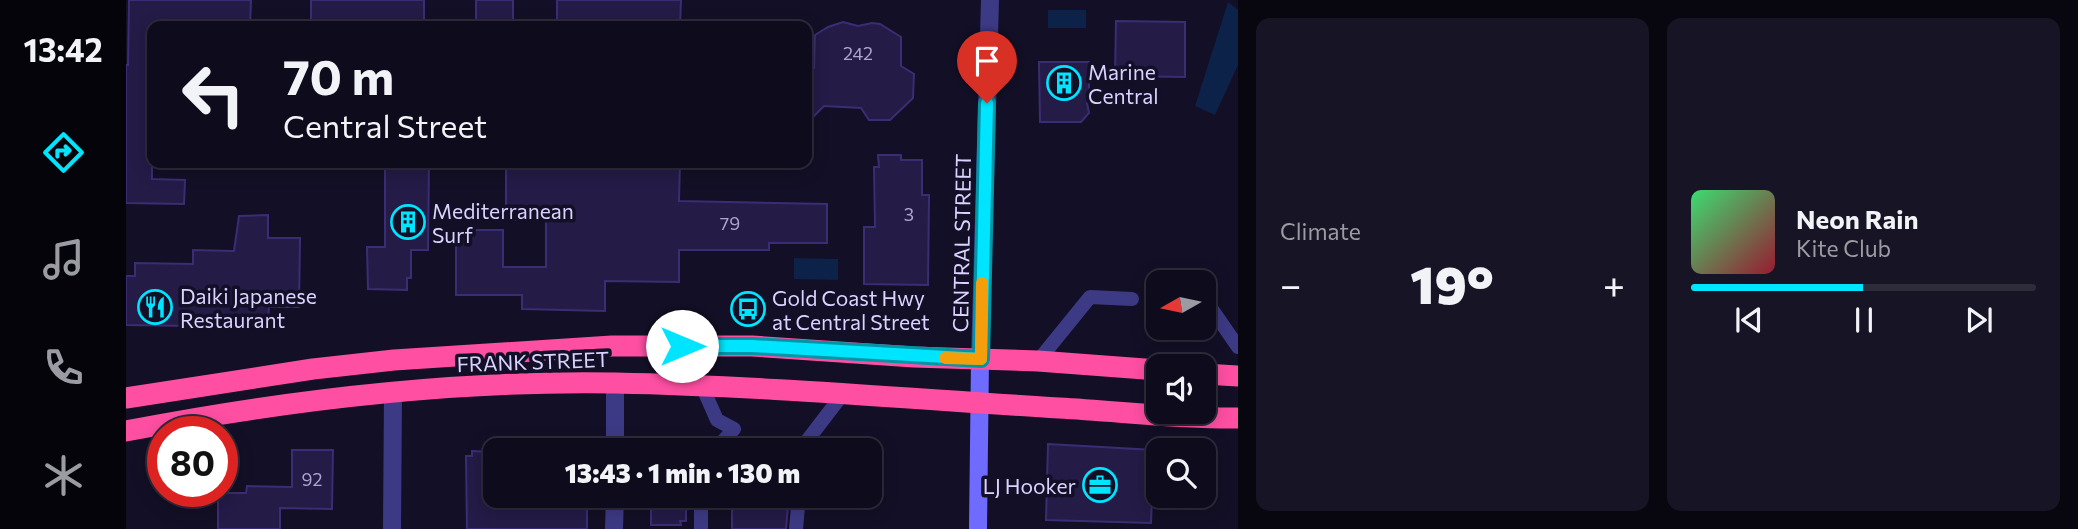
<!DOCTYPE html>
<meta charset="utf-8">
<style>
body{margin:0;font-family:Commissioner,sans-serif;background:#171425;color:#f1f3f6;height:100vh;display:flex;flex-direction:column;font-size:26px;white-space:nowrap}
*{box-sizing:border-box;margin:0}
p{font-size:23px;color:#9b9ba3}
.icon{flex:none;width:38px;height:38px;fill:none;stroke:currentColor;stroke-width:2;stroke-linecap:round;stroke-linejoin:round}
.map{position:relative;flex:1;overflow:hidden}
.panel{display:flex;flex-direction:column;gap:18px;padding:18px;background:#08060f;width:840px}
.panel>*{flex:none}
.top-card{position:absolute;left:21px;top:21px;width:665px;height:147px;border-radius:14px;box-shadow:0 4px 18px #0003,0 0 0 2px #2e2b3b;background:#0e0b1c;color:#f1f3f6;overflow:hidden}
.needle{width:46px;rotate:261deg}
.tools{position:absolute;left:1020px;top:270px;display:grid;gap:14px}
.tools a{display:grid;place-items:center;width:70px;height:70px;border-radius:14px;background:#0e0b1c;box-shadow:0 4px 18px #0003,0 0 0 2px #2e2b3b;font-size:35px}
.speed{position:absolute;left:21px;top:416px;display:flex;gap:14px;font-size:35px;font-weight:700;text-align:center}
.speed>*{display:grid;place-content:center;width:91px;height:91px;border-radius:50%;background:#0e0b1c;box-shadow:0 4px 18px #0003,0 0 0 2px #2e2b3b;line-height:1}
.speed .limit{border:10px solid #d22;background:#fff;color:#111}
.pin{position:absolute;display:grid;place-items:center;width:60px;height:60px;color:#fff;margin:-72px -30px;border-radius:50% 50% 50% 0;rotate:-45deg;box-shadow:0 0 7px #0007}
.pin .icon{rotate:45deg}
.me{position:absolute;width:77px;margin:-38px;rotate:90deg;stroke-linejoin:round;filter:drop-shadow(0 0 5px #0008)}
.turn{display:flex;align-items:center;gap:24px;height:147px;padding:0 21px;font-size:32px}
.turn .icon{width:91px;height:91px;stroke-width:2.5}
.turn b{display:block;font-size:49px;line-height:60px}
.big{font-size:52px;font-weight:800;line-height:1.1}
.panel .card{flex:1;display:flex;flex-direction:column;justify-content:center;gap:10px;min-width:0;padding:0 24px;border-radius:14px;background:#171425}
.song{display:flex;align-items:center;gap:21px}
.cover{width:84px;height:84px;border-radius:10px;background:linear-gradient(135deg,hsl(140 70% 55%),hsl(350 70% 35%))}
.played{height:7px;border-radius:4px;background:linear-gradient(90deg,#00e5ff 50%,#2e2b3b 50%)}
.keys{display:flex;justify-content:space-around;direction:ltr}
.heat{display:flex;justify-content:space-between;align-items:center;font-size:38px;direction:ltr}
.panel .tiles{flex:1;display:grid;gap:18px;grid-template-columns:repeat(2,1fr)}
.trip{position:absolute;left:357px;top:438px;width:399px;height:70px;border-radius:14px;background:#0e0b1c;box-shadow:0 4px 18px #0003,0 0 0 2px #2e2b3b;font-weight:800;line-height:70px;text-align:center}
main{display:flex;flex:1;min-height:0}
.tabs{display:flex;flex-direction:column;width:126px;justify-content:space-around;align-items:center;background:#06040b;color:#9b9ba3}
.tabs .icon{width:49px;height:49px}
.tabs .selected{color:#00e5ff}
.tabs b{font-size:32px;color:#f1f3f6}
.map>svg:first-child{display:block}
</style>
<main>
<nav class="tabs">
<b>13:42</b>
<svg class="icon selected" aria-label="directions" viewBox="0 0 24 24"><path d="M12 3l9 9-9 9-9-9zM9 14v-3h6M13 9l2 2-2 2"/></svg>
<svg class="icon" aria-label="music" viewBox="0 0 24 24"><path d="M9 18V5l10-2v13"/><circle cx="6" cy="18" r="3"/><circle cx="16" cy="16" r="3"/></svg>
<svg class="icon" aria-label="phone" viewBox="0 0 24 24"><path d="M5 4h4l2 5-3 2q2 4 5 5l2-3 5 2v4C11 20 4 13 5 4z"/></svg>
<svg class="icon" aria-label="climate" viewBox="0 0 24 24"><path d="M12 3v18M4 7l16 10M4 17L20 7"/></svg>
</nav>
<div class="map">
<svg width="1112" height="529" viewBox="0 0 1112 529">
<rect width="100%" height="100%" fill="#130f26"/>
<!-- water -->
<path fill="#0c2248" d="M 1102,2 L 1112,10 L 1112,65 L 1089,115 L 1069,106 Z
M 922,10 L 960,10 L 960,28 L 922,28 Z
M 668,258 L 712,259 L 712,280 L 668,279 Z"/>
<!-- building -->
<path fill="#241b47" stroke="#3b2d73" stroke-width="2" d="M 3,0 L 125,0 L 124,26 L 26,26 L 26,179 L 59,180 L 58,204 L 0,203 L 0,65 L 2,65 Z
M 185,0 L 298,0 L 298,26 L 185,26 Z
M 350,0 L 387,0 L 387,26 L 350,26 Z
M 431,0 L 555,0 L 554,26 L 431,26 Z
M 990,21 L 1059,22 L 1059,77 L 989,76 Z
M 717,22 L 732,26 L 746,23 L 754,24 L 775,37 L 775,66 L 788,74 L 787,98 L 764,120 L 743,120 L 735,108 L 698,106 L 681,123 L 681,70 L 688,68 L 689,35 L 702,27 Z
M 913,62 L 963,62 L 963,101 L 961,103 L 963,113 L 955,122 L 914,122 Z
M 752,155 L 775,155 L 775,160 L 796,160 L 796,195 L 803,195 L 802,285 L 738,284 L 738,227 L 749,227 L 748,167 L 753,167 Z
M 259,163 L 303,163 L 302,250 L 285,250 L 285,278 L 281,278 L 281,290 L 242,289 L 241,247 L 259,247 Z
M 380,163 L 554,163 L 553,201 L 701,204 L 701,243 L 643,243 L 643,250 L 553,250 L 553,282 L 479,281 L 479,311 L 396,309 L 396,295 L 330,295 L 330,230 L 377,230 L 377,267 L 420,267 L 420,220 L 380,220 Z
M 142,215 L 142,238 L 174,238 L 173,307 L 143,307 L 142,318 L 62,319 L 62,326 L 0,325 L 0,276 L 9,276 L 9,263 L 67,264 L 67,250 L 108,251 L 113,216 Z
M 922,444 L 1028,450 L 1025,523 L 920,520 Z
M 166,450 L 207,450 L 206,509 L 154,508 L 154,529 L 92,529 L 92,493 L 120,493 L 121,486 L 166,487 Z
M 346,451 L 369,452 L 369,495 L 387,495 L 387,499 L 461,499 L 461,529 L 341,529 L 340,456 L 346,456 Z
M 525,495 L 560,495 L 560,521 L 554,521 L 555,525 L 525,525 Z
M 606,495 L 663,495 L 660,529 L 606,529 Z"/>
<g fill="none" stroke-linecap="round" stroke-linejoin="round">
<!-- lane -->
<path stroke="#3d3a85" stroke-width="14" d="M 1083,305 L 1112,347
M 912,361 L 964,297 L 1006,299
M 576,386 L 591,420 L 608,429 L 589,450
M 674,450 L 716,395
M 575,529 L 575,495
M 670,529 L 673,495"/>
<!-- street -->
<path stroke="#3d3a85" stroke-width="18" d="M 854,359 L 864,0
M 489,450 L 489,383
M 266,529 L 267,392
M 488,529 L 489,495"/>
<!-- secondary -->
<path stroke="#6f6bff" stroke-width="18" d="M 852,529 L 854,359"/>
<!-- highway -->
<path stroke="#ff4fa3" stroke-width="21" d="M 1078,374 L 1112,376
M 0,398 L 187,369 L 268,360 L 486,346 L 626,346 L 788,357 L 912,361 L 1032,370
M 0,431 C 161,400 327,380 490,383 C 638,386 786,399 933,408 C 992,411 1053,419 1112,418"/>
</g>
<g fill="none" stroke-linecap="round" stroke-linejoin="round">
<!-- route casing -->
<g stroke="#0095a6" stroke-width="18">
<path id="route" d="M 556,346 L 626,346 L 855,359 L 861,103"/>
</g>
<!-- route -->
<use href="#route" stroke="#00e5ff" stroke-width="12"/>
<!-- slow -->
<path stroke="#f59e0b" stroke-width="12" d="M 819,358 L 855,359 L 856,283"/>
</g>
<!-- icons -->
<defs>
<g id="building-ring" transform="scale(1.75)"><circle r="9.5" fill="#130f26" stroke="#00e5ff" stroke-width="1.5"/><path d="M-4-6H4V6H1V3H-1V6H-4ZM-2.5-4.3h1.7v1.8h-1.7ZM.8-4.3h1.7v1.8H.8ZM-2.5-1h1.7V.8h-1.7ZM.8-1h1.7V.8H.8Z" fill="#00e5ff"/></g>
<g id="restaurant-ring" transform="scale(1.75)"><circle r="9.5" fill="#130f26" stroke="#00e5ff" stroke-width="1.5"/><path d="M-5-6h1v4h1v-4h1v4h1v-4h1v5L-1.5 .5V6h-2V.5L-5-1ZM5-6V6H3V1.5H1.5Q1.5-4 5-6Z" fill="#00e5ff"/></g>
<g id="bus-ring" transform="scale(1.75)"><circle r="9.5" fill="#130f26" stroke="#00e5ff" stroke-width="1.5"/><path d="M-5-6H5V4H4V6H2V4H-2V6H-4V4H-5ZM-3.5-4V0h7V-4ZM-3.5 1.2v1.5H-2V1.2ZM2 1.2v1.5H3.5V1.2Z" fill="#00e5ff"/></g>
<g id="office-ring" transform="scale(1.75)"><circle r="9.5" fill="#130f26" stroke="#00e5ff" stroke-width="1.5"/><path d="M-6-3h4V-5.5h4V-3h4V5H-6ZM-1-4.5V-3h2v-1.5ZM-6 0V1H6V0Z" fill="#00e5ff"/></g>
</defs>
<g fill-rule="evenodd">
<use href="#building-ring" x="938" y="83"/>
<use href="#building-ring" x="282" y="222"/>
<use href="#restaurant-ring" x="29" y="307"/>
<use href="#bus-ring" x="622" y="309"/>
<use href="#office-ring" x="974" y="485"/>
</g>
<g text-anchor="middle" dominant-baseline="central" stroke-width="7" stroke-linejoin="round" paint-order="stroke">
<!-- number labels -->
<g font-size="18" fill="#aca6d1">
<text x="732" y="53">242</text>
<text x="783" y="214">3</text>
<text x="604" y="223">79</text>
<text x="186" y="479">92</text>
</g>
<!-- poi labels -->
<g font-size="21" fill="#d9d4ff" stroke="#130f26" text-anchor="start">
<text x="962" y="71">Marine<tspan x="962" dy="24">Central</tspan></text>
<text x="306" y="210">Mediterranean<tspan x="306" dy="24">Surf</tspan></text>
<text x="54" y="295">Daiki Japanese<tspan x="54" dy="24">Restaurant</tspan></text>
<text x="646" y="297">Gold Coast Hwy<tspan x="646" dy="24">at Central Street</tspan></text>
<text x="950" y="485" text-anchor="end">LJ Hooker</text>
</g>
<!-- street labels -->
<g font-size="21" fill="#d9d4ff" stroke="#130f26">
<text transform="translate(835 243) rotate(-89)">CENTRAL STREET</text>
<text transform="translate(407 361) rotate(-2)">FRANK STREET</text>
</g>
</g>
</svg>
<div class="tools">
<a><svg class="needle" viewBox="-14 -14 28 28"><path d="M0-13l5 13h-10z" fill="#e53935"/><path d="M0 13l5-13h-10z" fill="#9b9ba3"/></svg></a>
<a><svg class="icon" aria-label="sound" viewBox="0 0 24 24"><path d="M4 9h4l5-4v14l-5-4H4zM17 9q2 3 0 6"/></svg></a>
<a><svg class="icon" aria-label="search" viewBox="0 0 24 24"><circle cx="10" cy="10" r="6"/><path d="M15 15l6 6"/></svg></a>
</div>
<div class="speed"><div class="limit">80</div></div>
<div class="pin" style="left:861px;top:103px;background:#d93025"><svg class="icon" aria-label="arrive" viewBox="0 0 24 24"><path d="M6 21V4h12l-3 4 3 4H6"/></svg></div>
<svg class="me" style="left:556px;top:346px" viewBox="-20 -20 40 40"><circle r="19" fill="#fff"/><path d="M0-13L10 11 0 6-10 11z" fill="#00e5ff"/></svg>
<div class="trip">13:43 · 1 min · 130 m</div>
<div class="top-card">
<div class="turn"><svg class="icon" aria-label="left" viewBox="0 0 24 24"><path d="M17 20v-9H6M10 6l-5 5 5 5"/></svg><div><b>70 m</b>Central Street</div></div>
</div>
</div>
<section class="panel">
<div class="tiles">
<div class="card"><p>Climate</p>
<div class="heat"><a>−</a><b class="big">19°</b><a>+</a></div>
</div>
<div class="card">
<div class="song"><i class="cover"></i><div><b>Neon Rain</b><p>Kite Club</p></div></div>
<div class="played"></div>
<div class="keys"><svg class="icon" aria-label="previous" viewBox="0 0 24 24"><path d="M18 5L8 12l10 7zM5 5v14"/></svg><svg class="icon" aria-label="pause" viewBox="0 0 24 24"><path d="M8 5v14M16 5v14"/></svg><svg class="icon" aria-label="next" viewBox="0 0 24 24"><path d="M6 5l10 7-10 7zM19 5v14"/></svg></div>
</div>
</div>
</section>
</main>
